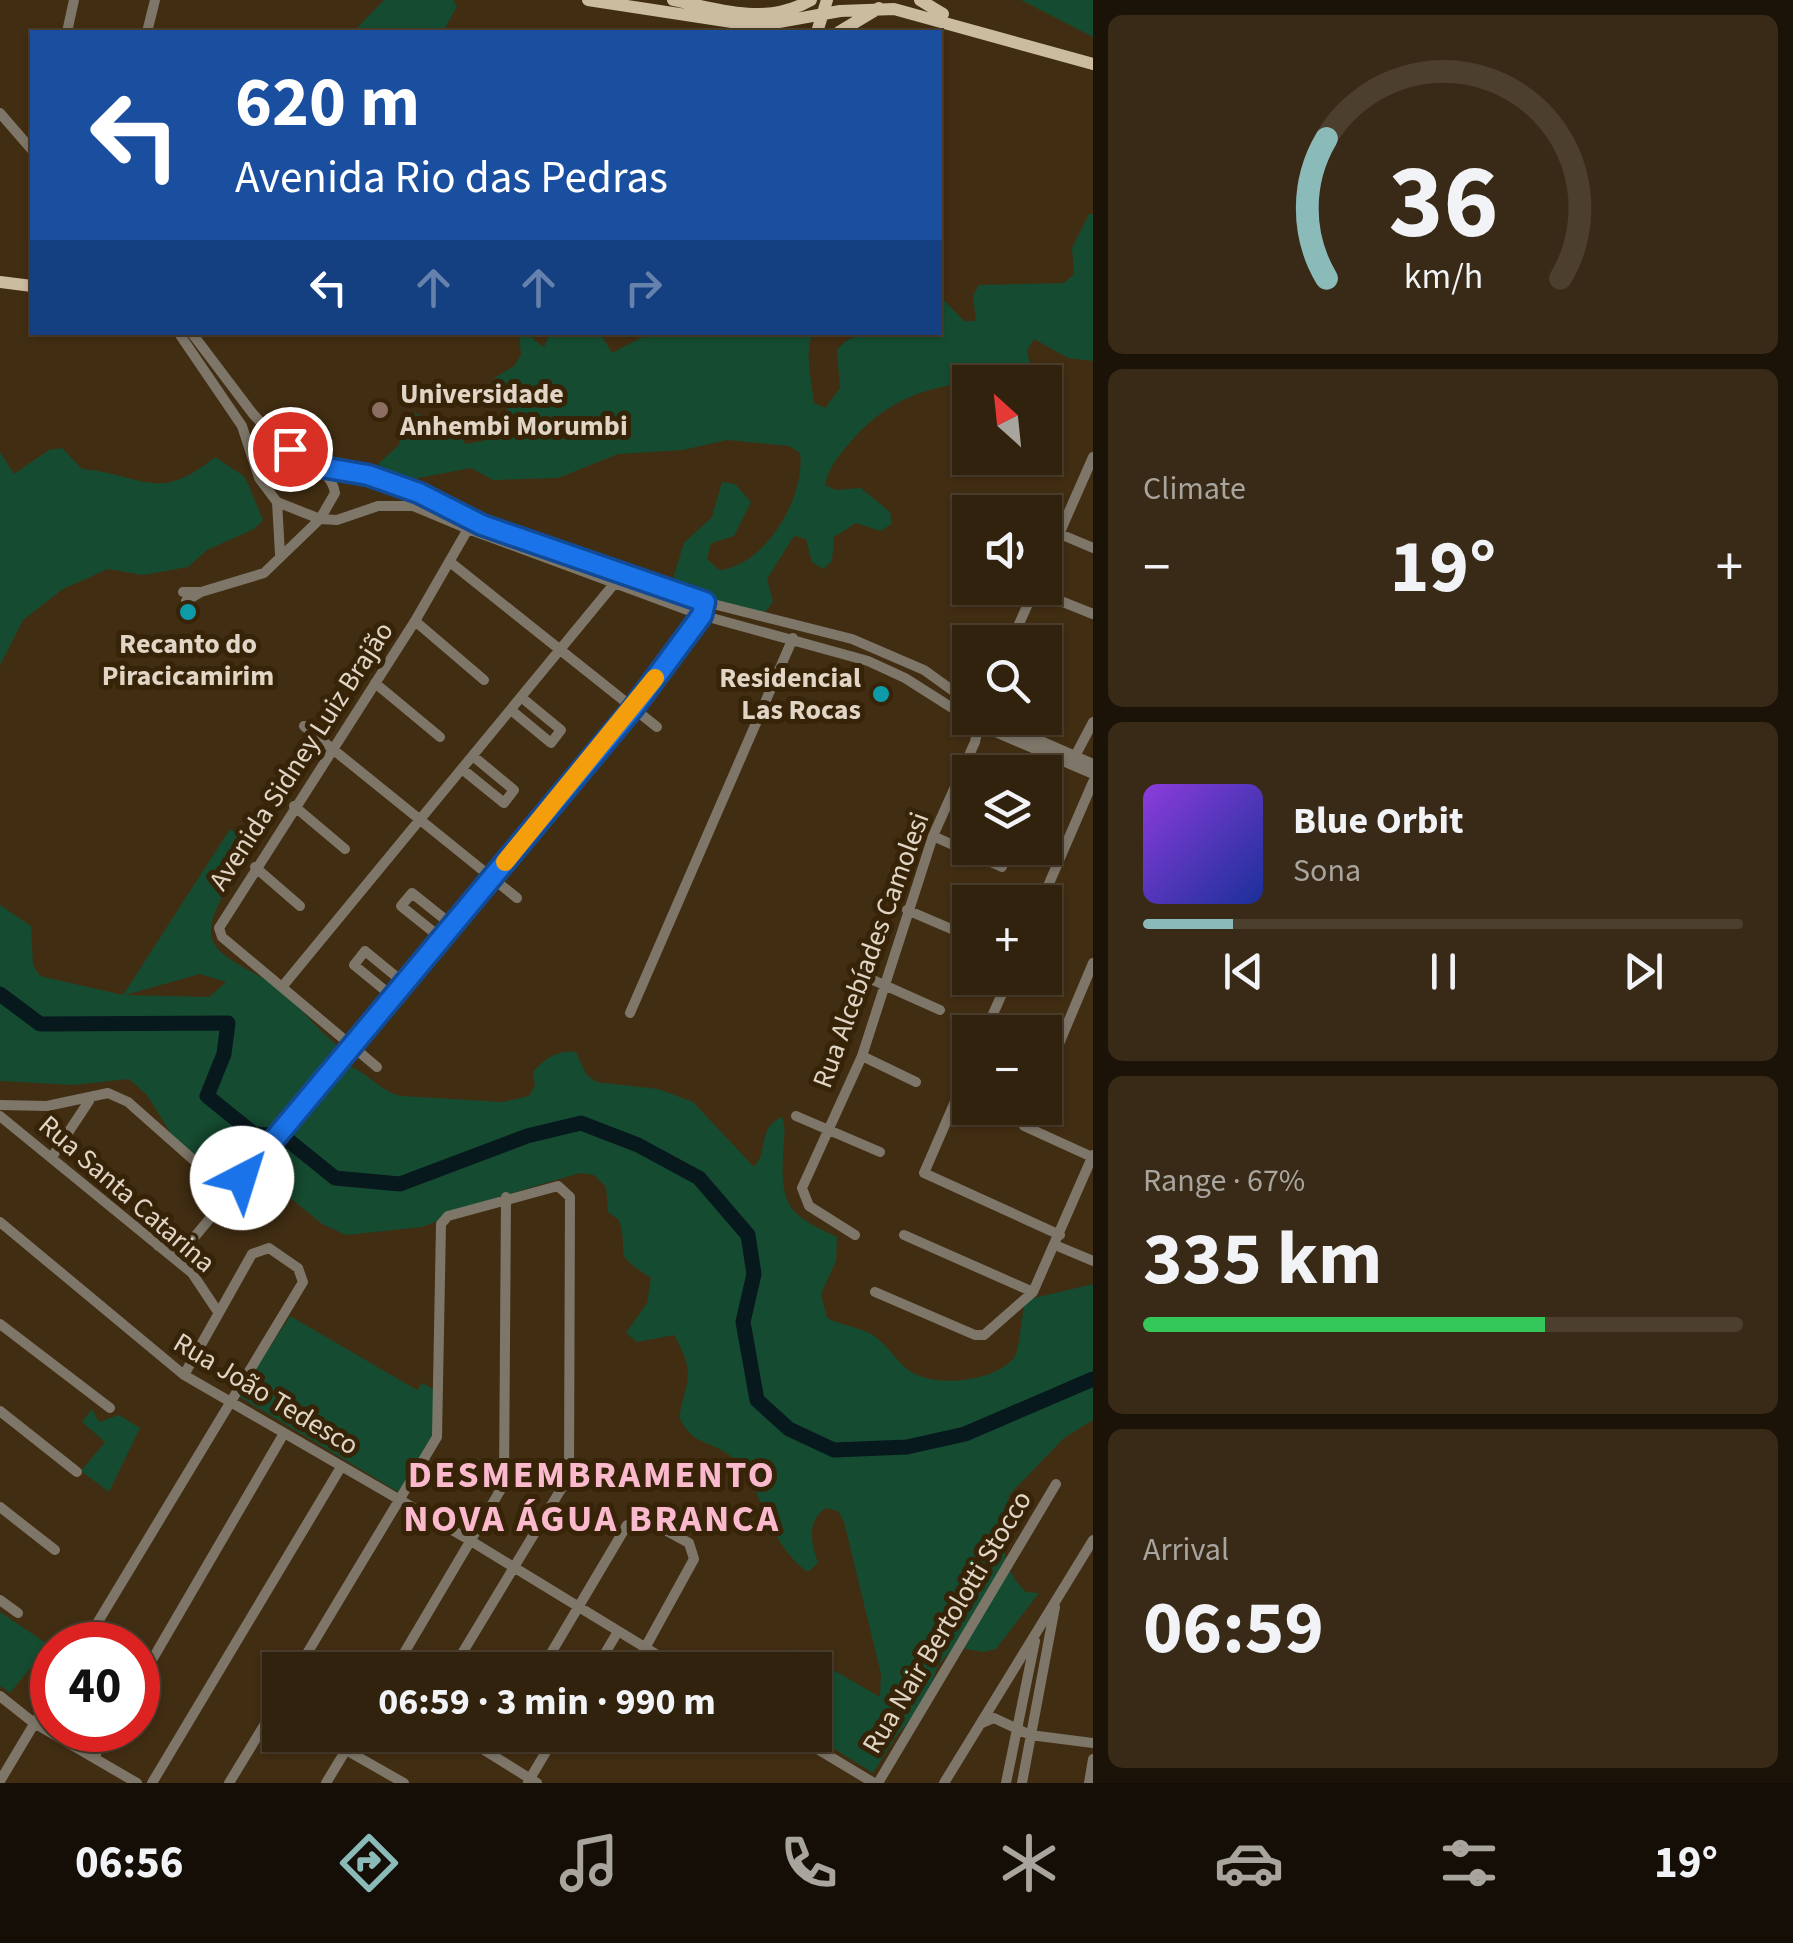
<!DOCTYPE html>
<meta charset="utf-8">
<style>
body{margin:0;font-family:"Source Sans 3",sans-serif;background:#392a17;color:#f1f3f6;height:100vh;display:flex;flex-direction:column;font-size:38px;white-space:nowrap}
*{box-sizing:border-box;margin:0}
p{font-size:32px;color:#a8a49e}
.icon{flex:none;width:55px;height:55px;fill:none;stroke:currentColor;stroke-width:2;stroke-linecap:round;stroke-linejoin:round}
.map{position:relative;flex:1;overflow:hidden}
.details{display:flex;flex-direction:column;gap:15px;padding:15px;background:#1b1308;width:700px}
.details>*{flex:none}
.hud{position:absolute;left:30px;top:30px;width:912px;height:305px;border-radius:0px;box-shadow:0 2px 8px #0004,0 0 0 2px #4c3f2e;background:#1a4fa0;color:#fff;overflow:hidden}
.needle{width:65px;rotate:333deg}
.tools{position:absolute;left:952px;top:365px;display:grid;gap:20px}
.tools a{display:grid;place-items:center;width:110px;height:110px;border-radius:0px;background:#31220e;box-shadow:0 2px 8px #0004,0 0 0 2px #4c3f2e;font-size:50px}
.speed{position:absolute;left:30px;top:1622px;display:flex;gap:20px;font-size:50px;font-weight:700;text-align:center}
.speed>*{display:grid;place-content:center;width:130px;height:130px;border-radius:50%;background:#31220e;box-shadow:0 2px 8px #0004,0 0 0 2px #4c3f2e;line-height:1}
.speed .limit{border:15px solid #d22;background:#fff;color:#111}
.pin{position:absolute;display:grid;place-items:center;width:85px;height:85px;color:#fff;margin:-42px;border:5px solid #fff;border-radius:50%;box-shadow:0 2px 10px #0007}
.me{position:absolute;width:110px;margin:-55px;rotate:40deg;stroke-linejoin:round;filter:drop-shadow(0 0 8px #0008)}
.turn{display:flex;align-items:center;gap:35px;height:210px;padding:0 40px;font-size:45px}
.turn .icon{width:130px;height:130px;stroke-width:2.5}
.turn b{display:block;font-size:70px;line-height:85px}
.lanes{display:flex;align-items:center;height:95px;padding:0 40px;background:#0003;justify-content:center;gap:50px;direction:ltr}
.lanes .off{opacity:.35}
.big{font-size:75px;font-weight:700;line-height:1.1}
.details .card{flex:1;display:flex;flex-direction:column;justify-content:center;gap:15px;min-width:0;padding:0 35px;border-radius:15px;background:#392a17}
.details .dial{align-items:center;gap:0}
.dial svg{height:260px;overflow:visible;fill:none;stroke:#4c3f2e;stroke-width:7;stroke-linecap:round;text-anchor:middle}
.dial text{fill:#f1f3f6;stroke:none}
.song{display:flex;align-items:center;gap:30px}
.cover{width:120px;height:120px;border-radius:15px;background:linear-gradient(135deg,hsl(270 70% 55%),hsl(230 70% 35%))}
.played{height:10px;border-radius:5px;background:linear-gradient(90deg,#8bbbb9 15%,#4c3f2e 15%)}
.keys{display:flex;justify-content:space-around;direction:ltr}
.heat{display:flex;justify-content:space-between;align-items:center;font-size:55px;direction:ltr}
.charge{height:15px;border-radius:8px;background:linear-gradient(90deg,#34c759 67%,#4c3f2e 0)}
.trip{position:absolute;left:262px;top:1652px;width:570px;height:100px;border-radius:0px;background:#31220e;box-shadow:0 2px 8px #0004,0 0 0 2px #4c3f2e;font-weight:700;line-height:100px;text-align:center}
.menu{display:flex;height:160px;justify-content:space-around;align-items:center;background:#140e06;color:#a8a49e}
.menu .icon{width:70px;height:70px}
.menu .selected{color:#8bbbb9}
.menu b{font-size:45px;color:#f1f3f6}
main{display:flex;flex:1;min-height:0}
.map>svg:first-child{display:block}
</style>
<main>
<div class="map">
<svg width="1093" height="1783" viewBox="0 0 1093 1783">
<rect width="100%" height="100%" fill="#412d12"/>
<!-- green -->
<path fill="#154c31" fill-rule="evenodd" d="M 384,0 L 453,0 L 457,6 L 443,32 L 353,32 Z
M 1021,0 L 1093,0 L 1093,37 Z
M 1089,214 L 1093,214 L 1093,361 L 1068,358 L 1034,339 L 1027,350 L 1032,374 L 1024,382 C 959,378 898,387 853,439 C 841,453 829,465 825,485 L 836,490 L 861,488 L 890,512 L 892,524 L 880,531 L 856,523 L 834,537 L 832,561 L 823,569 L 812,562 L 806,539 L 794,536 L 767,579 L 773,602 L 765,612 C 742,609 686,598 672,581 L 684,543 L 712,517 L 722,482 L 735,484 L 751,502 L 734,536 L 711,543 L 707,559 L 719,570 C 765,566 806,497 800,453 L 789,446 L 727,440 L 683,450 L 618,454 L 558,478 L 493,480 L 471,468 L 408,480 L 383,475 L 379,463 L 398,446 L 413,412 L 432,423 L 445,420 L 466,444 L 492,439 L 505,428 L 508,399 L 494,378 L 514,366 L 521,355 L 519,333 L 533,333 L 534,340 L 544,347 L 550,333 L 600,333 L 612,353 L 650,333 L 814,333 C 803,347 812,382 814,403 L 825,408 L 840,388 L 837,350 C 858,322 907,333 940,332 L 940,296 L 964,321 L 976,321 L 973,296 L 979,285 L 1064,283 L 1074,274 L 1072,248 Z
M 62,448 L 82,469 C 145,475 157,504 215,457 L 245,477 L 263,520 L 254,529 L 207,550 L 188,567 L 143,575 L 108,569 L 63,589 L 23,620 L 0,665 L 0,452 L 14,474 L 49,450 Z
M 230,829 L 252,844 C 243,857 237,872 229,885 C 195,942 210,949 263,978 C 292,995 313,1026 339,1047 L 263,1140 L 272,1149 L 335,1071 L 346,1065 C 367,1071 379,1091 401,1096 L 503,1102 L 529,1096 L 535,1085 L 533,1072 C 545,1058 559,1049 576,1052 L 586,1074 L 596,1082 L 658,1089 L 693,1102 L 754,1167 C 769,1151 757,1128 782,1117 C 787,1131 783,1140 783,1155 C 780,1209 791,1215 837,1237 L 836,1261 L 821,1294 L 827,1318 C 841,1325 858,1327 871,1334 C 887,1343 895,1361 910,1371 C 935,1388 992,1382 1013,1359 C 1021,1350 1020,1317 1026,1300 L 1093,1284 L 1093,1420 L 1064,1438 L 1010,1494 C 997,1524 1000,1570 1026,1592 L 1039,1593 L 996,1649 L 983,1652 L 955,1647 L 938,1665 L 926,1703 L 897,1735 L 873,1773 L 812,1735 L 815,1670 L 785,1670 L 797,1649 L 880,1697 L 881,1674 L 844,1522 L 838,1511 L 826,1508 C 806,1521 811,1542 818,1563 L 808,1572 C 769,1546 766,1496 737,1462 C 716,1439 695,1450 679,1417 C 687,1379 696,1373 674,1335 L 637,1342 L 626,1333 L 647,1303 L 651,1278 C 608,1250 631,1260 619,1220 L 608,1212 L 606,1187 L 594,1175 L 580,1173 L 492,1199 L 422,1227 L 346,1235 L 322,1224 L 282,1191 L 203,1165 L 175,1140 L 147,1095 L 129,1079 L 73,1085 L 0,1081 L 0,905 L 31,926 L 33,965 L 40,976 L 123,995 ZM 200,974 L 226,982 L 209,997 L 125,995 Z
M 290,1316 L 417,1390 L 422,1383 L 435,1390 L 434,1436 L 400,1493 L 238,1396 Z
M 92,1409 L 99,1422 L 119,1415 L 140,1428 L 109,1492 L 81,1471 L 105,1442 L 82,1422 Z
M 0,1612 L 49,1645 L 10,1693 L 0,1686 Z"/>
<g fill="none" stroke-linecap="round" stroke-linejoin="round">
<!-- river -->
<path stroke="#08191d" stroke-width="15" d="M 0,994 L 40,1024 L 228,1023 L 224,1054 L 207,1096 L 254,1134 L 283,1136 L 335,1178 L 400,1184 L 527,1136 L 581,1123 L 638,1145 L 699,1178 L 748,1235 L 754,1274 L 743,1322 L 757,1400 L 789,1429 L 834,1450 L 907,1447 L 965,1434 L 1093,1379"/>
<!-- minor -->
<path stroke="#7e7769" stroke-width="10" d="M 67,32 L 74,0
M 147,32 L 155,0
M 0,113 L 32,150
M 178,332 L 242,426 L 259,478 L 277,502 L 320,519 L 337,520 L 378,506 L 413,506 L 468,529 L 701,615 L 868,661 L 905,678 L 979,725 L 1093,774
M 191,332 L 253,414 L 282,445 L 315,465 L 367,475 L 419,493 L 483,525 L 705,602 L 852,639 L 924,670 L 970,703
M 277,502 L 280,554
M 1060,534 L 1093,548
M 450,562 L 657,727
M 1045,566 L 1093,457
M 1028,588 L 1093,614
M 183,592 L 201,592 L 186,601
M 201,592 L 264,573 L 320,519 L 335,493 C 331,466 289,451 265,459 L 259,478
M 415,621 L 484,680
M 1011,642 L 1035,588
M 375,683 L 440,737
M 511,710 L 551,743 L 561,730 L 521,697
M 989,718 L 1093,764
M 304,726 L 517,898
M 1073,760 L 1093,722
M 462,769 L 504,803 L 514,790 L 473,756
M 294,806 L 345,849
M 933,836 L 1002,867
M 255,867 L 300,906
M 1041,902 L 1093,782
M 907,910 L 970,937
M 441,938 L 401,906 L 412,893 L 452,925
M 855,972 L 940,1010
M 282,987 L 614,584
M 393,997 L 354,965 L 365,951 L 404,983
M 630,1013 L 793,638
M 985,1032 L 1009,978
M 862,1056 L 916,1082
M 377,1067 L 222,937 L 219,928 L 415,621 L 468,529
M 970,1067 L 924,1173 L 1060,1235
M 1045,1077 L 1093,963
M 0,1105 L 47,1106 L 108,1093 L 128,1102 L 215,1179 L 220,1205
M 1032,1108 L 1024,1126 L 1092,1157
M 0,1116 L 192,1273 L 218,1312
M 796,1116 L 880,1152
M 52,1157 L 89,1101
M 0,1222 L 184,1375 L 471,1541 L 682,1670
M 855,1235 L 809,1206 L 802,1188 L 862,1056 L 933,836 L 975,742 L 980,718
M 904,1235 L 1033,1292
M 1055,1245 L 1093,1261
M 158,1246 L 180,1247 L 192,1240 L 634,707 L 703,609
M 875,1292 L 975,1335 L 984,1335 L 1033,1292 L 1093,1155
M 0,1324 L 110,1408
M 0,1411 L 77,1472
M 0,1507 L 55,1550
M 0,1600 L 18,1613
M 84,1645 L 303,1282 L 298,1268 L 269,1248 L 252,1254 L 184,1375
M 297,1670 L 437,1437 L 441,1224 L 448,1216 L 558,1186 L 570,1197 L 569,1476 L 452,1670
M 394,1670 L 504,1484 L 506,1197
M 541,1670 L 627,1525 L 647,1520 L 689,1543 L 694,1559 L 645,1648
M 595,1670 L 617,1633
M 138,1684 L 283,1435
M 0,1696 L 34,1723 L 137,1783
M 980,1724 L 994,1718 L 1030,1735 L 1093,1743
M 460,1735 L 537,1783
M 794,1735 L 874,1783
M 346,1750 L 404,1783
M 94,1757 L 110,1730
M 0,1781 L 52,1694
M 528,1782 L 556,1735
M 152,1783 L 341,1467
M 229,1783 L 280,1699
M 326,1783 L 355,1735
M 878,1783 L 1056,1484
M 944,1783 L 1093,1540
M 1006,1783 L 1035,1641
M 1022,1783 L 1055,1607
M 1089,1783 L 1093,1759"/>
<!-- major -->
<path stroke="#cbbb9f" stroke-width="12" d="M 588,0 L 758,26 L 840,11 L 894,9 L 1093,64
M 673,0 C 721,10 766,26 811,0
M 920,0 L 943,14
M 817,32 L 827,0
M 839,32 L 879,8
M 0,282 L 32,286"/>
</g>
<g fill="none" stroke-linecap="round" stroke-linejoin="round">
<!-- route casing -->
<g stroke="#114b97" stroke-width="25">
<path id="route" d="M 242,1178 L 634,707 L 702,615 L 705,602 L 482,525 L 419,493 L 368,475 L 315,466 L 290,449"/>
</g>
<!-- route -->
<use href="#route" stroke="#1a73e8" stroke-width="18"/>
<!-- slow -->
<path stroke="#f59e0b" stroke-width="18" d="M 505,862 L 655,678"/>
</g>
<!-- markers -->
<circle fill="#8d6e63" stroke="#362308" stroke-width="4" cx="380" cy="410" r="10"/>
<g fill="#0f9aa8" stroke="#362308" stroke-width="4">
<circle cx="188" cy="612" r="10"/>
<circle cx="881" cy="694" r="10"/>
</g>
<g text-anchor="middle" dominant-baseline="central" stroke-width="10" stroke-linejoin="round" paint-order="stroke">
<!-- poi labels -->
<g font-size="28" font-weight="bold" fill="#e1d5c6" stroke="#362308" text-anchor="start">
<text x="400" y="394">Universidade<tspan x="400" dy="32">Anhembi Morumbi</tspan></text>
<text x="188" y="644" text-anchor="middle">Recanto do<tspan x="188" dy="32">Piracicamirim</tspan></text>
<text x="861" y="678" text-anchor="end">Residencial<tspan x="861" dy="32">Las Rocas</tspan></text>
</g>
<!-- street labels -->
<g font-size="28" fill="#e1d5c6" stroke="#362308">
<text transform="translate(301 756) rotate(-57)">Avenida Sidney Luiz Brajão</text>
<text transform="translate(871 950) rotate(-70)">Rua Alcebíades Camolesi</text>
<text transform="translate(127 1194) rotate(41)">Rua Santa Catarina</text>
<text transform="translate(266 1394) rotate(31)">Rua João Tedesco</text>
<text transform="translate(947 1622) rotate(-59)">Rua Nair Bertolotti Stocco</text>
</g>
<!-- district labels -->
<g font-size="38" font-weight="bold" letter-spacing="2.5" fill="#fbb9cd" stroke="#362308">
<text x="592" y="1475">DESMEMBRAMENTO<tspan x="592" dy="44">NOVA ÁGUA BRANCA</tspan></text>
</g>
</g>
</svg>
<div class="tools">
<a><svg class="needle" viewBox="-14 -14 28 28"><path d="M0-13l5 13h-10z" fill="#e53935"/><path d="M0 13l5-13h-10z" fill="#a8a49e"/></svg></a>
<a><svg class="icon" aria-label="sound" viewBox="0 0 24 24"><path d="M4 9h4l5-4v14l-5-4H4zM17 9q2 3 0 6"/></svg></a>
<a><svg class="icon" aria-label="search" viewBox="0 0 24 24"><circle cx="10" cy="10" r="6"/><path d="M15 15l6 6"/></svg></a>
<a><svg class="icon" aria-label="layers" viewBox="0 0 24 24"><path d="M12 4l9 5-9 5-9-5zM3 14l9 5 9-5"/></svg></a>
<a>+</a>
<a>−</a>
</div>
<div class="speed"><div class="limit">40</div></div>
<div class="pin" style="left:290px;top:449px;background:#d93025"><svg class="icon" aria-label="arrive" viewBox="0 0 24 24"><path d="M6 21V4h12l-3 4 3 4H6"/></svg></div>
<svg class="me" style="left:242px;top:1178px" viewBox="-20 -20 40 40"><circle r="19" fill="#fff"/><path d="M0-13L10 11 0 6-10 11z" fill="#1a73e8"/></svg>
<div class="trip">06:59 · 3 min · 990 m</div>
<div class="hud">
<div class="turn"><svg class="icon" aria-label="left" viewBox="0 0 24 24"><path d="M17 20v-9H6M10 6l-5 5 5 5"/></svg><div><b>620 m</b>Avenida Rio das Pedras</div></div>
<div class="lanes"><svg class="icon" aria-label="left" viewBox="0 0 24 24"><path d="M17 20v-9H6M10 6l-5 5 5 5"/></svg><svg class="icon off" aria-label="ahead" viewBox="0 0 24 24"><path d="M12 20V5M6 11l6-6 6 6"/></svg><svg class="icon off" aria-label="ahead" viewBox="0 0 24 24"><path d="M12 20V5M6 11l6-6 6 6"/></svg><svg class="icon off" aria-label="right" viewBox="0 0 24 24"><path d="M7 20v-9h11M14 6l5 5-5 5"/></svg></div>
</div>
</div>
<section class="details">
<div class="card dial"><svg viewBox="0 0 100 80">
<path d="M14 69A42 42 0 1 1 86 69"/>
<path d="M14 69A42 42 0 0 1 14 26" stroke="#8bbbb9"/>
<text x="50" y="56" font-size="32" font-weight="700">36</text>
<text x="50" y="72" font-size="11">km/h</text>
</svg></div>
<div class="card"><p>Climate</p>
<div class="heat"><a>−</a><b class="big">19°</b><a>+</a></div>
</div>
<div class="card">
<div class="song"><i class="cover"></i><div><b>Blue Orbit</b><p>Sona</p></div></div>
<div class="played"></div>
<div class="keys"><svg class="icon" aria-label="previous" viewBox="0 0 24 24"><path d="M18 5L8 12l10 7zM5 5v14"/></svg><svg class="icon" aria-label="pause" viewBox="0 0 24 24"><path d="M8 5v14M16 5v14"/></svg><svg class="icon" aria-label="next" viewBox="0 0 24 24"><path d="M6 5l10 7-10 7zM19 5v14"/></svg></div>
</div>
<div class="card"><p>Range · 67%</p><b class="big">335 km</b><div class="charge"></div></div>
<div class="card"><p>Arrival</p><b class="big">06:59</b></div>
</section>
</main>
<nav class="menu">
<b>06:56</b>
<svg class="icon selected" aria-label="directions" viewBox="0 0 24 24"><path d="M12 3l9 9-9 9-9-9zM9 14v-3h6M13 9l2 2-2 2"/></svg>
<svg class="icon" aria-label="music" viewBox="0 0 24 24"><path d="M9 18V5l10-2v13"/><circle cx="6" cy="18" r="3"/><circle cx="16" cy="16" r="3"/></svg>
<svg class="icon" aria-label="phone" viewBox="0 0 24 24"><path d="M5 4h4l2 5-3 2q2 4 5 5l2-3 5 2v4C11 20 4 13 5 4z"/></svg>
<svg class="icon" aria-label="climate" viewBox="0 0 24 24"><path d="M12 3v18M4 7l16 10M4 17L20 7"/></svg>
<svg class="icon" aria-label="car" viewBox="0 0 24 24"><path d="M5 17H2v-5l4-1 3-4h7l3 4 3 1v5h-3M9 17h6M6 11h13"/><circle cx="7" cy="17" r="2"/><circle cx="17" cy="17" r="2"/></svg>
<svg class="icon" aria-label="filters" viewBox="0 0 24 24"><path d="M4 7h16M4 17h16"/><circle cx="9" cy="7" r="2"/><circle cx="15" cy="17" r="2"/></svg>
<b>19°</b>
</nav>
